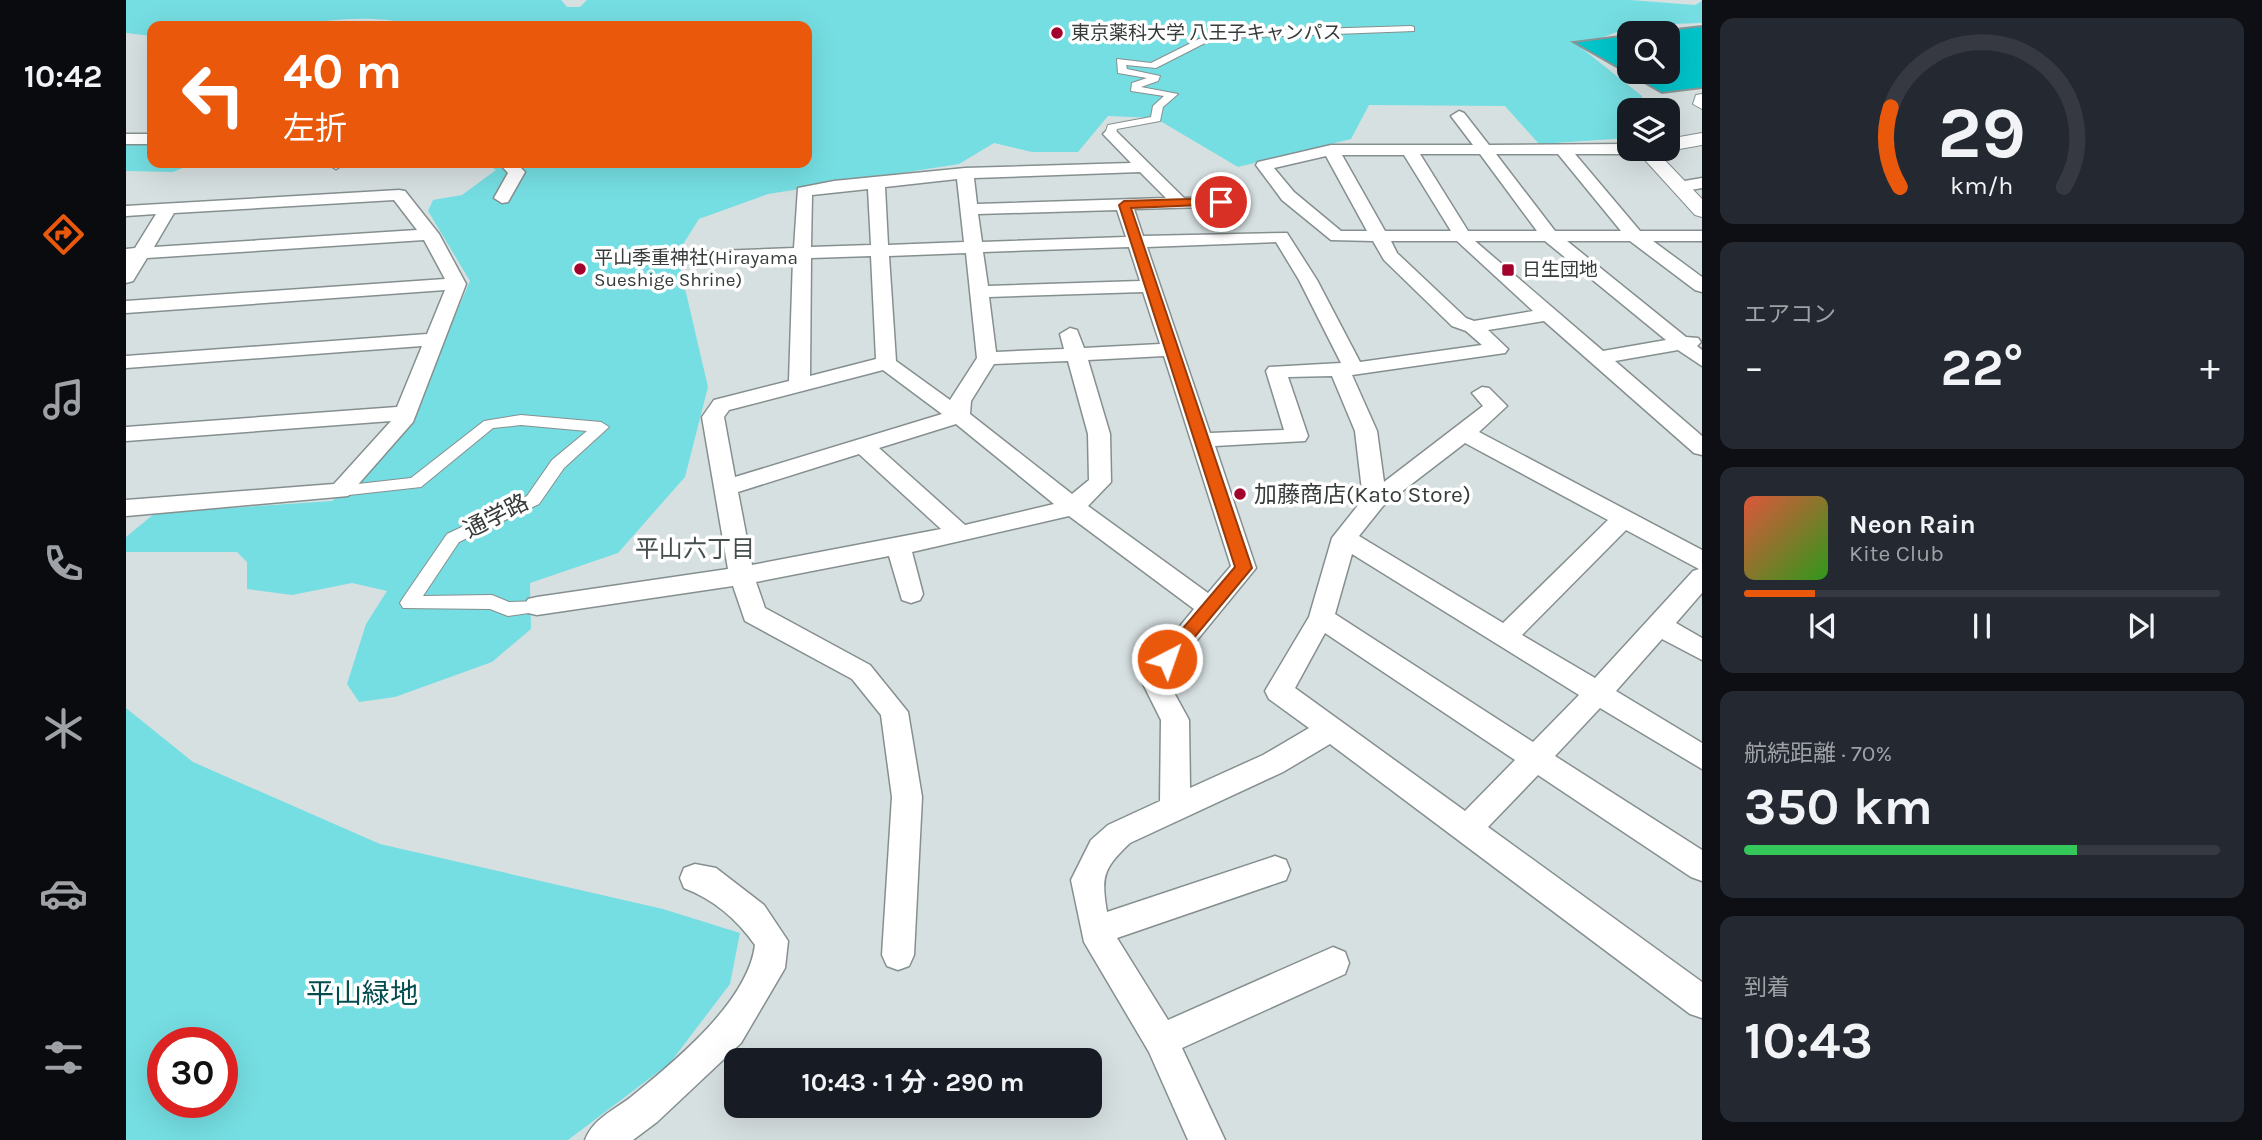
<!DOCTYPE html>
<html lang="ja">
<meta charset="utf-8">
<style>
body{margin:0;font-family:Karla,"Noto Sans JP",sans-serif;background:#242831;color:#f1f3f6;height:100vh;display:flex;flex-direction:column;font-size:26px;white-space:nowrap}
*{box-sizing:border-box;margin:0}
p{font-size:23px;color:#9ea1a6}
.icon{flex:none;width:38px;height:38px;fill:none;stroke:currentColor;stroke-width:2;stroke-linecap:round;stroke-linejoin:round}
.map{position:relative;flex:1;overflow:hidden}
.side{display:flex;flex-direction:column;gap:18px;padding:18px;background:#0d0f14;width:560px}
.side>*{flex:none}
.hud{position:absolute;left:21px;top:21px;width:665px;height:147px;border-radius:14px;box-shadow:0 7px 28px #0002;background:#ea580c;color:#fff;overflow:hidden}
.buttons{position:absolute;left:1491px;top:21px;display:grid;gap:14px}
.buttons a{display:grid;place-items:center;width:63px;height:63px;border-radius:14px;background:#171b24;box-shadow:0 7px 28px #0002;font-size:35px}
.speed{position:absolute;left:21px;top:1027px;display:flex;gap:14px;font-size:35px;font-weight:700;text-align:center}
.speed>*{display:grid;place-content:center;width:91px;height:91px;border-radius:50%;background:#171b24;box-shadow:0 7px 28px #0002;line-height:1}
.speed .limit{border:10px solid #d22;background:#fff;color:#111}
.pin{position:absolute;display:grid;place-items:center;width:60px;height:60px;color:#fff;margin:-30px;border:4px solid #fff;border-radius:50%;box-shadow:0 2px 7px #0007}
.me{position:absolute;width:77px;margin:-38px;rotate:41deg;stroke-linejoin:round;filter:drop-shadow(0 0 5px #0008)}
.turn{display:flex;align-items:center;gap:24px;height:147px;padding:0 21px;font-size:32px}
.turn .icon{width:91px;height:91px;stroke-width:2.5}
.turn b{display:block;font-size:49px;line-height:60px}
.big{font-size:52px;font-weight:700;line-height:1.1}
.side .tile{flex:1;display:flex;flex-direction:column;justify-content:center;gap:10px;min-width:0;padding:0 24px;border-radius:14px;background:#242831}
.side .dial{align-items:center;gap:0}
.dial svg{height:182px;overflow:visible;fill:none;stroke:#363941;stroke-width:7;stroke-linecap:round;text-anchor:middle}
.dial text{fill:#f1f3f6;stroke:none}
.song{display:flex;align-items:center;gap:21px}
.cover{width:84px;height:84px;border-radius:10px;background:linear-gradient(135deg,hsl(10 70% 55%),hsl(110 70% 35%))}
.played{height:7px;border-radius:4px;background:linear-gradient(90deg,#ea580c 15%,#363941 15%)}
.keys{display:flex;justify-content:space-around;direction:ltr}
.heat{display:flex;justify-content:space-between;align-items:center;font-size:38px;direction:ltr}
.charge{height:10px;border-radius:5px;background:linear-gradient(90deg,#34c759 70%,#363941 0)}
.trip{position:absolute;left:598px;top:1048px;width:378px;height:70px;border-radius:14px;background:#171b24;box-shadow:0 7px 28px #0002;font-weight:700;line-height:70px;text-align:center}
main{display:flex;flex:1;min-height:0}
.dock{display:flex;flex-direction:column;width:126px;justify-content:space-around;align-items:center;background:#090b0e;color:#9ea1a6}
.dock .icon{width:49px;height:49px}
.dock .on{color:#ea580c}
.dock b{font-size:32px;color:#f1f3f6}
.map>svg:first-child{display:block}
</style>
<main>
<nav class="dock">
<b>10:42</b>
<svg class="icon on" aria-label="directions" viewBox="0 0 24 24"><path d="M12 3l9 9-9 9-9-9zM9 14v-3h6M13 9l2 2-2 2"/></svg>
<svg class="icon" aria-label="music" viewBox="0 0 24 24"><path d="M9 18V5l10-2v13"/><circle cx="6" cy="18" r="3"/><circle cx="16" cy="16" r="3"/></svg>
<svg class="icon" aria-label="phone" viewBox="0 0 24 24"><path d="M5 4h4l2 5-3 2q2 4 5 5l2-3 5 2v4C11 20 4 13 5 4z"/></svg>
<svg class="icon" aria-label="climate" viewBox="0 0 24 24"><path d="M12 3v18M4 7l16 10M4 17L20 7"/></svg>
<svg class="icon" aria-label="car" viewBox="0 0 24 24"><path d="M5 17H2v-5l4-1 3-4h7l3 4 3 1v5h-3M9 17h6M6 11h13"/><circle cx="7" cy="17" r="2"/><circle cx="17" cy="17" r="2"/></svg>
<svg class="icon" aria-label="filters" viewBox="0 0 24 24"><path d="M4 7h16M4 17h16"/><circle cx="9" cy="7" r="2"/><circle cx="15" cy="17" r="2"/></svg>
</nav>
<div class="map">
<svg width="1576" height="1140" viewBox="0 0 1576 1140">
<rect width="100%" height="100%" fill="#d7e0e1"/>
<!-- green -->
<path fill="#75dee2" fill-rule="evenodd" d="M 0,0 L 435,0 L 441,7 L 454,7 L 461,0 L 1504,0 L 1569,5 L 1576,1 L 1576,23 L 1510,25 L 1453,46 L 1516,96 L 1516,110 L 1503,110 L 1503,138 L 1413,144 L 1379,106 L 1243,105 L 1225,139 L 1112,167 L 1029,118 L 982,116 L 952,152 L 906,152 L 868,143 L 833,164 L 642,194 L 573,219 L 551,254 L 582,387 L 559,477 L 492,553 L 404,583 L 405,629 L 366,662 L 269,697 L 233,702 L 221,684 L 240,624 L 261,591 L 226,583 L 166,595 L 121,589 L 121,562 L 111,552 L 0,552 L 0,537 L 29,513 L 206,501 L 278,434 L 344,281 L 302,211 L 307,200 L 336,195 L 370,170 L 358,163 L 681,163 L 681,26 L 285,26 C 266,15 199,18 176,26 L 26,26 L 26,36 L 0,33 Z
M 0,133 L 26,133 L 26,163 L 69,163 L 47,172 L 0,171 Z
M 0,708 L 67,762 L 254,844 L 537,909 L 614,933 L 604,984 L 544,1063 L 442,1140 L 0,1140 ZM 37,1043 L 96,1043 L 96,1102 L 37,1102 Z"/>
<!-- building -->
<path fill="#00c4ca" stroke="#8b9494" stroke-width="2" d="M 1576,26 L 1576,88 L 1536,93 L 1447,42 L 1503,35 L 1503,72 L 1542,72 L 1542,30 Z"/>
<g fill="none" stroke-linecap="round" stroke-linejoin="round">
<!-- pedestrian casing -->
<g stroke="#868f8f" stroke-width="2">
<path id="pedestrian" d="M 1285,26 L 1288,27 L 1288,31 L 1101,38 L 1079,43 L 1030,68 L 1000,65 L 1001,69 L 1034,76 L 1032,81 L 1015,87 L 1052,94 L 1037,107 L 1034,121 L 991,129 L 989,136 L 985,137 L 979,134 L 982,125 L 1025,117 L 1027,106 L 1038,96 L 1005,91 L 1006,83 L 1021,78 L 992,73 L 991,59 L 1025,63 L 1073,39 L 1101,32 Z
M 395,415 L 475,422 L 483,427 L 438,468 L 413,504 L 333,542 L 297,596 L 366,595 L 383,602 L 417,601 L 420,606 L 417,611 L 382,616 L 364,609 L 277,608 L 274,603 L 277,598 L 321,534 L 401,496 L 426,460 L 461,431 L 395,425 L 367,428 L 295,487 L 214,496 L 206,491 L 214,486 L 285,478 L 358,421 Z"/>
</g>
<!-- minor casing -->
<g stroke="#868f8f" stroke-width="3">
<path id="minor" d="M 1333,111 L 1338,113 L 1363,145 L 1503,144 L 1503,149 L 1526,149 L 1518,154 L 1449,154 L 1514,231 L 1576,231 L 1576,241 L 1527,241 L 1576,277 L 1576,292 L 1569,290 L 1504,241 L 1441,241 L 1560,337 L 1572,338 L 1575,342 L 1571,346 L 1576,350 L 1576,366 L 1552,350 L 1489,361 L 1576,436 L 1576,455 L 1568,453 L 1418,321 L 1362,330 L 1382,349 L 1379,353 L 1226,375 L 1251,431 L 1258,482 L 1357,406 L 1346,393 L 1356,387 L 1363,388 L 1381,406 L 1353,432 L 1576,550 L 1576,593 L 1550,623 L 1576,638 L 1576,660 L 1536,639 L 1490,691 L 1576,743 L 1576,769 L 1474,708 L 1429,756 L 1576,850 L 1576,881 L 1565,877 L 1412,775 L 1362,827 L 1576,982 L 1576,1018 L 1564,1014 L 1204,744 L 1157,772 L 1004,843 C 977,869 975,876 981,912 L 1149,856 L 1160,860 L 1164,870 L 1160,880 L 991,938 L 1042,1020 L 1207,947 L 1219,952 L 1223,963 L 1219,974 L 1056,1048 L 1099,1140 L 1062,1140 L 1023,1052 L 958,942 L 945,880 L 965,840 L 982,825 L 1034,801 L 1035,720 L 1013,676 L 1068,609 L 943,516 L 786,552 L 797,594 L 794,600 L 785,603 L 776,600 L 763,556 L 630,582 L 639,608 L 744,665 L 782,712 L 796,797 L 788,955 L 783,966 L 772,970 L 761,966 L 756,955 L 766,797 L 755,715 L 726,679 L 619,621 L 607,586 L 411,615 L 402,613 L 398,606 L 402,599 L 411,597 L 602,569 L 576,417 L 588,400 L 663,381 L 667,259 L 563,262 L 554,257 L 563,252 L 668,248 L 672,188 L 708,181 L 839,168 L 1005,163 L 977,134 L 980,131 L 990,131 L 1058,198 L 1115,196 L 1123,201 L 1115,206 L 1008,209 L 1017,236 L 1161,233 L 1191,280 L 1234,362 L 1356,345 L 1340,331 L 1326,326 L 1258,260 L 1247,241 L 1205,240 L 1156,200 L 1130,165 L 1132,162 L 1205,145 L 1347,145 L 1325,116 ZM 1294,154 L 1354,154 L 1411,231 L 1342,231 ZM 1370,154 L 1432,154 L 1495,231 L 1429,231 ZM 1216,155 L 1278,155 L 1325,231 L 1259,231 ZM 1200,156 L 1241,231 L 1215,231 L 1168,192 L 1148,168 ZM 1014,172 L 1040,198 L 851,204 L 848,178 ZM 831,179 L 838,242 L 762,245 L 759,187 ZM 742,189 L 745,245 L 685,247 L 686,195 ZM 991,210 L 1000,237 L 856,242 L 852,214 ZM 1265,241 L 1331,241 L 1407,311 L 1348,321 L 1340,318 L 1271,253 ZM 1349,241 L 1419,241 L 1540,340 L 1477,351 ZM 1150,242 L 1173,280 L 1215,363 L 1143,367 L 1140,371 L 1158,430 L 1084,433 L 1021,247 ZM 1003,247 L 1014,281 L 862,286 L 857,252 ZM 840,253 L 851,358 L 824,400 L 770,361 L 763,256 ZM 745,256 L 750,359 L 684,376 L 685,258 ZM 1017,292 L 1034,344 L 958,348 L 951,330 L 944,328 L 934,334 L 938,349 L 870,352 L 863,297 ZM 1038,356 L 1105,566 L 1082,593 L 962,506 L 985,482 L 984,434 L 962,360 ZM 942,361 L 962,434 L 963,480 L 946,494 L 844,414 L 845,401 L 868,364 ZM 757,370 L 816,414 L 609,477 L 598,417 L 603,410 ZM 1206,376 L 1229,431 L 1237,499 L 1206,538 L 1183,617 L 1139,691 L 1143,699 L 1183,728 L 1137,755 L 1064,788 L 1063,720 L 1040,678 L 1130,568 L 1089,446 L 1179,441 L 1182,436 L 1162,377 ZM 830,424 L 928,504 L 839,525 L 753,448 ZM 1339,443 L 1482,520 L 1377,623 L 1233,536 L 1257,506 ZM 733,454 L 815,529 L 626,565 L 612,492 ZM 1500,530 L 1573,569 L 1567,571 L 1469,678 L 1396,635 ZM 1226,554 L 1453,695 L 1407,742 L 1209,614 ZM 1199,633 L 1389,760 L 1339,811 L 1169,688 Z
M 0,134 L 26,134 L 26,144 L 0,144 Z
M 219,163 L 210,169 L 202,164 L 203,163 Z
M 373,163 L 390,163 L 399,172 L 382,202 L 376,203 L 368,198 L 382,173 Z
M 1576,178 L 1576,188 L 1553,192 L 1545,187 L 1547,183 Z
M 273,190 L 279,191 L 313,234 L 340,284 L 287,422 L 222,496 L 0,516 L 0,500 L 208,484 L 265,421 L 0,441 L 0,427 L 271,407 L 296,346 L 0,368 L 0,356 L 301,334 L 319,290 L 0,313 L 0,301 L 319,279 L 298,240 L 21,258 L 7,281 L 0,283 L 0,249 L 9,248 L 30,214 L 0,216 L 0,206 ZM 268,200 L 291,230 L 28,247 L 48,213 Z
M 569,864 L 590,868 L 638,905 L 662,941 L 659,968 L 615,1043 L 531,1122 L 507,1140 L 459,1140 C 467,1119 488,1110 505,1097 C 549,1061 622,1002 629,945 C 611,919 587,899 558,888 L 554,878 L 558,868 Z"/>
</g>
<!-- tertiary casing -->
<g stroke="#868f8f" stroke-width="2">
<path id="tertiary" d="M 1576,94 L 1576,109 L 1567,104 L 1570,95 Z
M 1576,133 L 1576,145 L 1542,151 L 1535,149 L 1542,149 L 1542,139 Z
M 1509,149 L 1528,149 L 1576,199 L 1576,217 L 1569,215 Z"/>
</g>
<!-- pedestrian -->
<use href="#pedestrian" fill="#fff" fill-rule="evenodd"/>
<!-- minor -->
<use href="#minor" fill="#fff" fill-rule="evenodd"/>
<!-- tertiary -->
<use href="#tertiary" fill="#fff" fill-rule="evenodd"/>
</g>
<!-- route -->
<path fill="#ea580c" stroke="#983908" stroke-width="2" d="M 1095,198 L 1099,199 L 1099,204 L 1005,208 L 1126,568 L 1047,663 L 1035,663 L 1032,659 L 1035,654 L 1109,567 L 993,205 L 998,201 Z"/>
<!-- markers -->
<g fill="#a2022c" stroke="#fff" stroke-width="2.5">
<circle cx="931" cy="33" r="7"/>
<circle cx="454" cy="269" r="7"/>
<rect x="1375" y="263" width="14" height="14" rx="3.5"/>
<circle cx="1114" cy="494" r="7"/>
</g>
<g text-anchor="middle" dominant-baseline="central" stroke-width="7" stroke-linejoin="round" paint-order="stroke">
<!-- far-poi labels -->
<g font-size="19" fill="#373b3b" stroke="#fff" text-anchor="start">
<text x="945" y="33">東京薬科大学 八王子キャンパス</text>
<text x="468" y="258">平山季重神社(Hirayama<tspan x="468" dy="22">Sueshige Shrine)</tspan></text>
<text x="1396" y="270">日生団地</text>
</g>
<!-- poi labels -->
<g font-size="23" fill="#373b3b" stroke="#fff" text-anchor="start">
<text x="1128" y="494">加藤商店(Kato Store)</text>
</g>
<!-- street labels -->
<g font-size="23" fill="#373b3b" stroke="#fff">
<text transform="translate(370 516) rotate(-27)">通学路</text>
</g>
<!-- neighbourhood labels -->
<g font-size="24" fill="#464e4e" stroke="#fff">
<text x="569" y="549">平山六丁目</text>
</g>
<!-- near-park labels -->
<g font-size="28" fill="#044c4e" stroke="#fff">
<text x="236" y="993">平山緑地</text>
</g>
</g>
</svg>
<div class="buttons">
<a><svg class="icon" aria-label="search" viewBox="0 0 24 24"><circle cx="10" cy="10" r="6"/><path d="M15 15l6 6"/></svg></a>
<a><svg class="icon" aria-label="layers" viewBox="0 0 24 24"><path d="M12 4l9 5-9 5-9-5zM3 14l9 5 9-5"/></svg></a>
</div>
<div class="speed"><div class="limit">30</div></div>
<div class="pin" style="left:1095px;top:202px;background:#d93025"><svg class="icon" aria-label="arrive" viewBox="0 0 24 24"><path d="M6 21V4h12l-3 4 3 4H6"/></svg></div>
<svg class="me" style="left:1041px;top:659px" viewBox="-20 -20 40 40"><circle r="17" fill="#ea580c" stroke="#fff" stroke-width="3"/><path d="M0-11L8 9 0 5-8 9z" fill="#fff"/></svg>
<div class="trip">10:43 · 1 分 · 290 m</div>
<div class="hud">
<div class="turn"><svg class="icon" aria-label="left" viewBox="0 0 24 24"><path d="M17 20v-9H6M10 6l-5 5 5 5"/></svg><div><b>40 m</b>左折</div></div>
</div>
</div>
<section class="side">
<div class="tile dial"><svg viewBox="0 0 100 80">
<path d="M14 69A42 42 0 1 1 86 69"/>
<path d="M14 69A42 42 0 0 1 10 34" stroke="#ea580c"/>
<text x="50" y="56" font-size="32" font-weight="700">29</text>
<text x="50" y="72" font-size="11">km/h</text>
</svg></div>
<div class="tile"><p>エアコン</p>
<div class="heat"><a>−</a><b class="big">22°</b><a>+</a></div>
</div>
<div class="tile">
<div class="song"><i class="cover"></i><div><b>Neon Rain</b><p>Kite Club</p></div></div>
<div class="played"></div>
<div class="keys"><svg class="icon" aria-label="previous" viewBox="0 0 24 24"><path d="M18 5L8 12l10 7zM5 5v14"/></svg><svg class="icon" aria-label="pause" viewBox="0 0 24 24"><path d="M8 5v14M16 5v14"/></svg><svg class="icon" aria-label="next" viewBox="0 0 24 24"><path d="M6 5l10 7-10 7zM19 5v14"/></svg></div>
</div>
<div class="tile"><p>航続距離 · 70%</p><b class="big">350 km</b><div class="charge"></div></div>
<div class="tile"><p>到着</p><b class="big">10:43</b></div>
</section>
</main>
